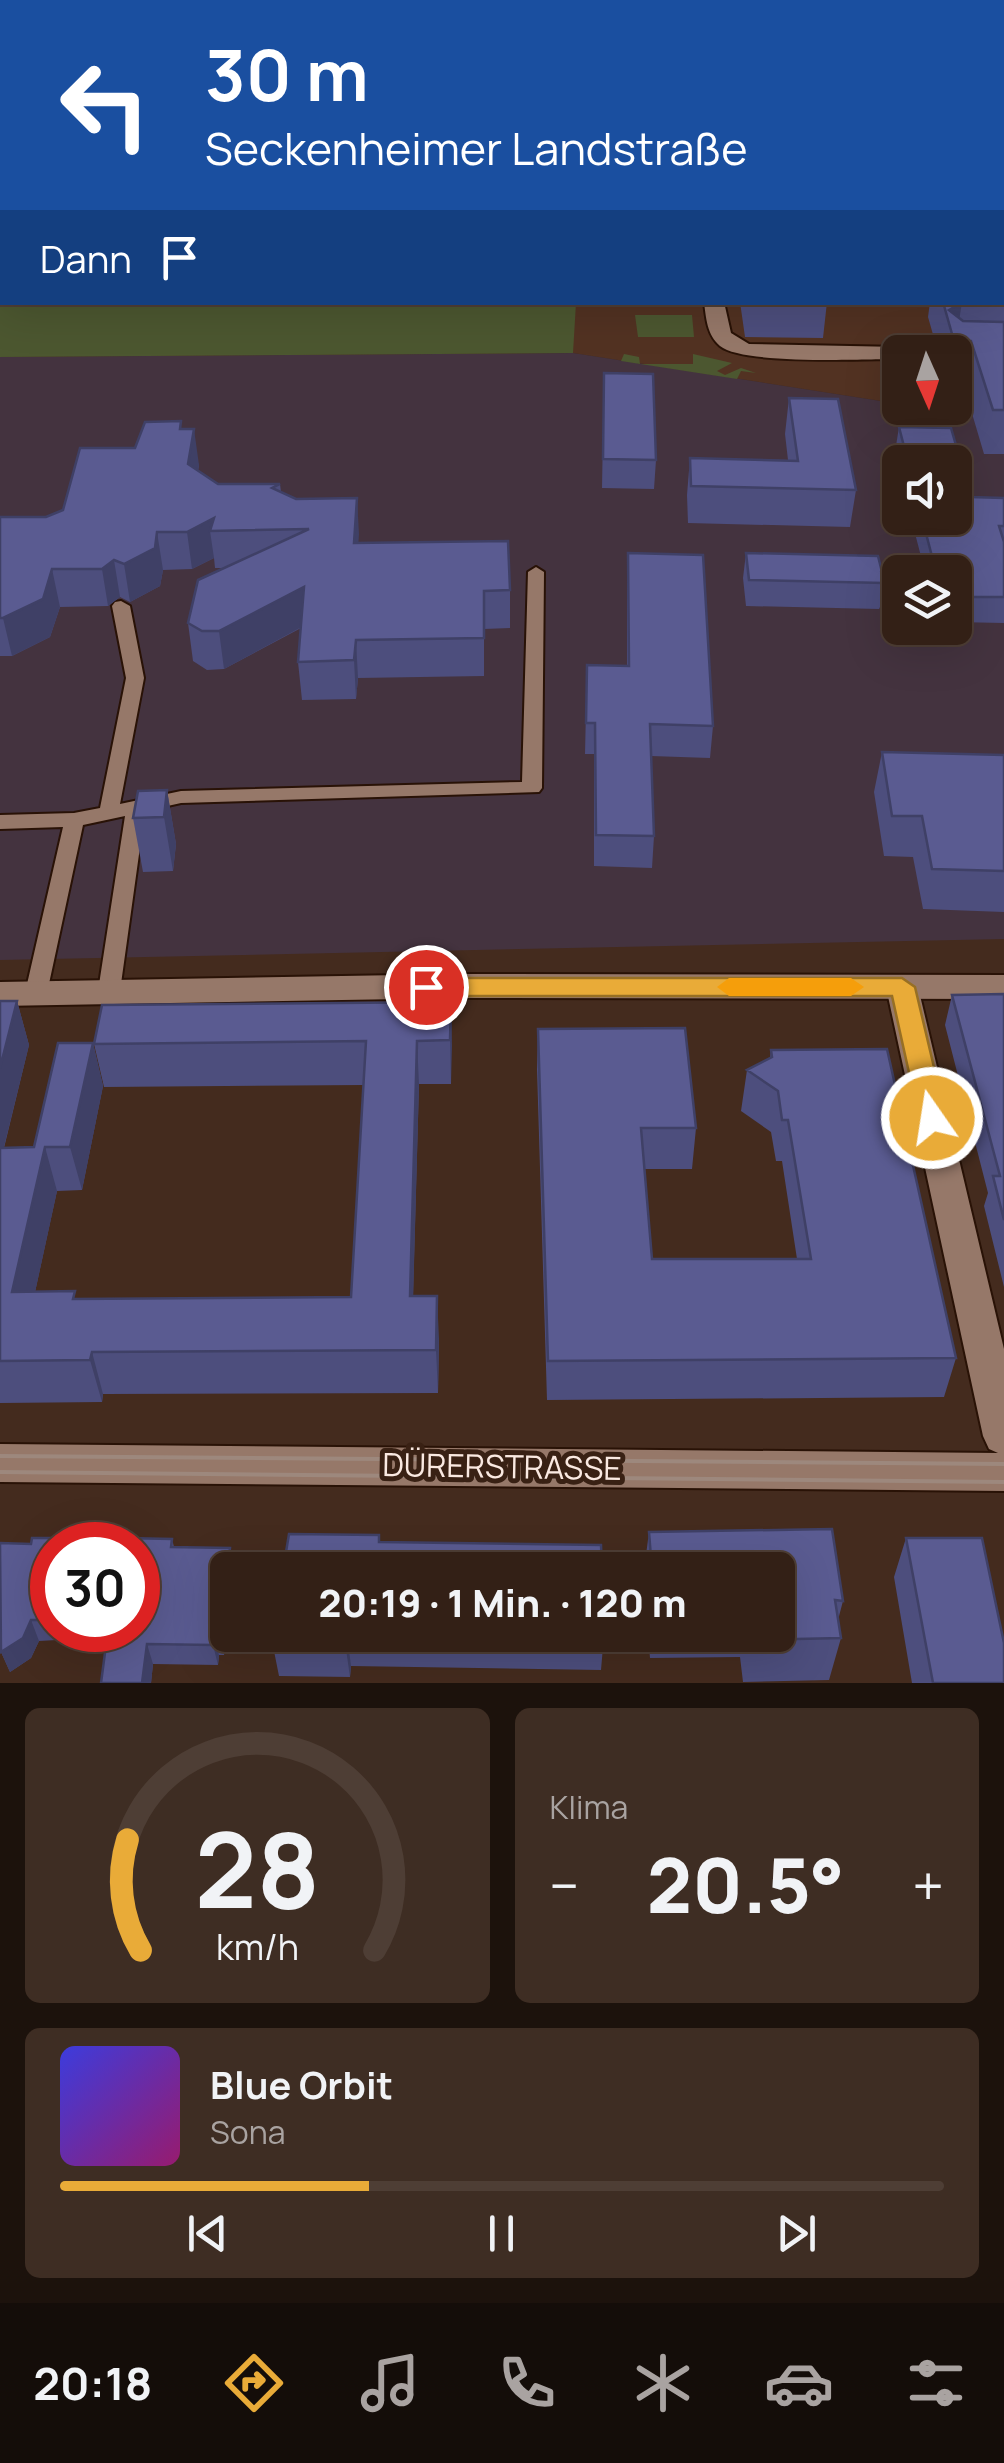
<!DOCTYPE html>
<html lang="de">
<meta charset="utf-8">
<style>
body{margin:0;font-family:Manrope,sans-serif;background:#3e2d23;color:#f1f3f6;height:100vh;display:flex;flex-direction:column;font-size:38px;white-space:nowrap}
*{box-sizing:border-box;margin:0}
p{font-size:32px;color:#a9a3a1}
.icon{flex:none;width:55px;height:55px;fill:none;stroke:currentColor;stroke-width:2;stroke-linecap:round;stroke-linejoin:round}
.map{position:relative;height:1683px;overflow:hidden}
.drawer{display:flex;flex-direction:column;gap:25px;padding:25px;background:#1c120c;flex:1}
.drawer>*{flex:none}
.guide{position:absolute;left:0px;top:0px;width:1005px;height:305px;box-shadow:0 10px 40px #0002,0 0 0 2px #4e3e35;background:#1a4fa0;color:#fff;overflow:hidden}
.needle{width:65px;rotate:177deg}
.controls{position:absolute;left:882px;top:335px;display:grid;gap:20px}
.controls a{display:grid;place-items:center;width:90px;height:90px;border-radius:15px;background:#332016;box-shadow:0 10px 40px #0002,0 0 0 2px #4e3e35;font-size:50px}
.speed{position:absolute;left:30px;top:1522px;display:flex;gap:20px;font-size:50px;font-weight:700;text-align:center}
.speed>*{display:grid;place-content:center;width:130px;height:130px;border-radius:50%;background:#332016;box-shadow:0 10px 40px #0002,0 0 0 2px #4e3e35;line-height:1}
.speed .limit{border:15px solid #d22;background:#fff;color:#111}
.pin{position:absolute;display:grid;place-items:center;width:85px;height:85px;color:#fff;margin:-42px;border:5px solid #fff;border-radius:50%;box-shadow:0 2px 10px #0007}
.me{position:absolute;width:110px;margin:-55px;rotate:347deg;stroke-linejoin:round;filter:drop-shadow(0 0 8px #0008)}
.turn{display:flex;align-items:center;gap:35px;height:210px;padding:0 40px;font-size:45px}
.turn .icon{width:130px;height:130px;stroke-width:2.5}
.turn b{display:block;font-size:70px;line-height:85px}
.then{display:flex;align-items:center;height:95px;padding:0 40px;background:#0003;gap:20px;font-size:38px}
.big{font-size:75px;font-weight:800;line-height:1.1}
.drawer .tile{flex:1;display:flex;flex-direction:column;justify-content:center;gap:15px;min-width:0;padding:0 35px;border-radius:15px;background:#3e2d23}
.drawer .dial{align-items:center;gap:0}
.dial svg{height:260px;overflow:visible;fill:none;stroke:#4e3e35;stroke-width:7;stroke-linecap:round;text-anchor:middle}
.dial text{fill:#f1f3f6;stroke:none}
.song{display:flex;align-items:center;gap:30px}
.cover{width:120px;height:120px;border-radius:15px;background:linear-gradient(135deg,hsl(240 70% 55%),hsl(320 70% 35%))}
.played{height:10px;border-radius:5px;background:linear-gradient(90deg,#e9ab38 35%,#4e3e35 35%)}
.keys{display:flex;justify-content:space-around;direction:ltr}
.heat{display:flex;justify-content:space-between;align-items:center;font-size:55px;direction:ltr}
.drawer .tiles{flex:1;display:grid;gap:25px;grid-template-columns:1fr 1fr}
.tile:last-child{grid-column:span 2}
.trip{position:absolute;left:210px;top:1552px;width:585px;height:100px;border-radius:15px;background:#332016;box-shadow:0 10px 40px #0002,0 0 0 2px #4e3e35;font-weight:800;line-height:100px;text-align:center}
.tabs{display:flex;height:160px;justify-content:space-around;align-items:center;background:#140d09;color:#a9a3a1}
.tabs .icon{width:70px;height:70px}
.tabs .active{color:#e9ab38}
.tabs b{font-size:45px;color:#f1f3f6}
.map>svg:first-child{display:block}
</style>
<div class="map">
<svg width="1004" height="1683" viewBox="0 0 1004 1683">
<rect width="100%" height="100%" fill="#442b1e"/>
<!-- built -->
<path fill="#523222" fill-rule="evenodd" d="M 0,0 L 1004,0 L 1004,417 L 923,408 L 955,408 L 955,352 L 900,352 L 900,404 L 573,353 L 0,357 ZM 2,2 L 1002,2 L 1002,302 L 2,302 Z"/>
<!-- education -->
<path fill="#44333f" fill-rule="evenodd" d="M 573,353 L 900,404 L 900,408 L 1004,417 L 1004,939 L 0,960 L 0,357 ZM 900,462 L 955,462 L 955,518 L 900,518 ZM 900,572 L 955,572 L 955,628 L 900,628 Z"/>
<!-- green -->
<path fill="#4c5730" d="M 0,0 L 541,0 L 544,2 L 2,2 L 0,19 Z
M 569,0 L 944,0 L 960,2 L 574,2 Z
M 0,39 L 2,302 L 576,303 L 573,353 L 0,357 Z
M 635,315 L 692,315 L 694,337 L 638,337 Z
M 624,354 L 639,357 L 640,364 L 693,364 L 693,354 L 732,363 L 717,371 L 725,375 L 741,368 L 756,373 L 741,371 L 737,379 L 621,361 Z"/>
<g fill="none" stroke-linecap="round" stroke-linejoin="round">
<!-- taxiway -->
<path fill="#705a4e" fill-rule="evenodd" d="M 534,0 L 579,0 L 580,2 L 536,2 Z"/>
<!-- runway -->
<path fill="#705a4e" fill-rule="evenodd" d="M 0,0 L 29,2 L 2,2 L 2,62 Z
M 1004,0 L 1004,62 L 1002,62 L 1002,2 L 975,2 Z
M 0,202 L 2,202 L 2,286 L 0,286 Z"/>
<!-- lane casing -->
<g stroke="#291206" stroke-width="4">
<path id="lane" d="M 536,567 L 544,572 L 542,788 L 539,792 L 181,803 L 145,811 L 120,991 L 117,997 L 101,997 L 98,991 L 125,816 L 83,825 L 47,993 L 44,999 L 28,999 L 25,993 L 63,827 L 0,829 L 0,815 L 74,813 L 100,808 L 126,678 L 112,606 L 115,602 L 121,601 L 130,606 L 144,678 L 120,804 L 181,791 L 522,782 L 528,572 Z"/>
</g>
<!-- street casing -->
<g stroke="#291206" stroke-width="4">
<path id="street" d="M 704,302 L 724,302 L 731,333 L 749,344 L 900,347 L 910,352 L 900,352 L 900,359 C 865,359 743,365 720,346 C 707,335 706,318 704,302 Z
M 902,975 L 914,979 L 918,987 L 1004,1349 L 1004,1491 L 0,1482 L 0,1444 L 998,1453 L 989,1449 L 983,1436 L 886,987 L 890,979 Z"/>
</g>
<!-- secondary casing -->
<g stroke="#291206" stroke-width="4">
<path id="secondary" d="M 460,974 L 1004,975 L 1004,999 L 460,998 L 0,1006 L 0,982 Z"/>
</g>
<!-- lane -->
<use href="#lane" fill="#967869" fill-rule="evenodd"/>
<!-- street -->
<use href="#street" fill="#967869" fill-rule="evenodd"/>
<!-- secondary -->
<use href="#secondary" fill="#967869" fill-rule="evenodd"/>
<!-- tram -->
<path stroke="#9d887d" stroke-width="4" d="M 0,1456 L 1004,1464
M 0,1472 L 1004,1482"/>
</g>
<!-- wall -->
<path fill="#4d4e7d" d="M 1002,90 L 1004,90 L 1004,454 L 984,454 L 963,383 L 955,383 L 955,352 L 938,352 L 928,317 L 930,302 L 1002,302 Z
M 642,302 L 684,302 L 684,307 L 642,306 Z
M 740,302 L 827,302 L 823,338 L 745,337 Z
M 604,373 L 656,460 L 654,489 L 602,488 Z
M 789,398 L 856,490 L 850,527 L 688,523 L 687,495 L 690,458 L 788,460 L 785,434 Z
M 899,427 L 951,428 L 971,497 L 1004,498 L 1004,623 L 955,622 L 955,572 L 900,572 L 900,622 L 883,622 L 880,607 L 879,609 L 746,606 L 743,578 L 746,553 L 878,556 L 881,568 L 924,568 L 911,518 L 955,518 L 955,462 L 900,462 L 900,473 L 895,452 Z
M 182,429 L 199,465 L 198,471 L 218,484 L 280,484 L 281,492 L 296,499 L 357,498 L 358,543 L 510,590 L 510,628 L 484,629 L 484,676 L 358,678 L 356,699 L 302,700 L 298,662 L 301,628 L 224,669 L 207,670 L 193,661 L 188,623 L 223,568 L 215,568 L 214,558 L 192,569 L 163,570 L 160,586 L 130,602 L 120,597 L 108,606 L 60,607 L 50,637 L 12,656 L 0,656 L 0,517 L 46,517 L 63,510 L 135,448 Z
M 628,553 L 713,726 L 710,758 L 651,756 L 654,836 L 652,868 L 594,866 L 594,754 L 585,754 L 587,665 L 627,666 L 627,583 Z
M 882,752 L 1004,755 L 1004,912 L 923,909 L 913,857 L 884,856 L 874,792 Z
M 167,790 L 176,844 L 173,871 L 143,872 L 133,818 Z
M 1004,994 L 1004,1287 L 984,1206 L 988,1193 L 945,1025 L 952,995 Z
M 0,1001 L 17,1001 L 29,1045 L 4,1148 L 34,1147 L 93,1043 L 103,1086 L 82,1190 L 57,1191 L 35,1292 L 77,1299 L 351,1297 L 364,1085 L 104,1087 L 94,1044 L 451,1002 L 451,1084 L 419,1084 L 413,1296 L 439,1339 L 438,1393 L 103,1394 L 102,1402 L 0,1403 Z
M 538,1029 L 696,1128 L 692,1169 L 645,1169 L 652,1259 L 797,1259 L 782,1161 L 776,1161 L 771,1132 L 741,1111 L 747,1070 L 770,1058 L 771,1050 L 956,1358 L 944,1397 L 547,1400 L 537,1069 Z
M 832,1529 L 843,1601 L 838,1620 L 841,1638 L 829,1680 L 743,1682 L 740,1657 L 650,1658 L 648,1635 L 778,1635 L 778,1570 L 644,1570 L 649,1532 Z
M 906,1538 L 1004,1683 L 912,1683 L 894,1577 Z
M 172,1539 L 174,1547 L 230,1548 L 234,1569 L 228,1570 L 228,1626 L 224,1655 L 219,1655 L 218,1665 L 153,1664 L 151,1683 L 101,1683 Z
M 52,1545 L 52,1630 L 58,1630 L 57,1640 L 39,1641 L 31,1658 L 10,1672 L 1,1652 Z
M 273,1635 L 604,1635 L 601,1670 L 351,1666 L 350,1677 L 279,1676 L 272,1641 Z"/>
<!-- shaded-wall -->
<path fill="#3f4066" d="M 962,302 L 956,341 L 949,310 Z
M 194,429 L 199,465 L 193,501 L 188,464 Z
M 357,498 L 359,534 L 356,580 L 354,543 Z
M 214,518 L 210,531 L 214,558 L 192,569 L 187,532 Z
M 157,532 L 163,570 L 160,586 L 130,602 L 124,564 Z
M 114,560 L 120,597 L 108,606 L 102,569 Z
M 52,569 L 60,607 L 50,637 L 12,656 L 3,618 Z
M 304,587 L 307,624 L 224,669 L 219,631 Z
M 356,640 L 358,678 L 356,699 L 354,660 Z
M 167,790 L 176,844 L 173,871 L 164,817 Z
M 17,1001 L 29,1045 L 0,1163 L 0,1068 Z
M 451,1002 L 452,1046 L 451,1084 L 450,1040 Z
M 417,1041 L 419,1084 L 412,1339 L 410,1296 Z
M 93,1043 L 103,1086 L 82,1190 L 70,1147 Z
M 45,1147 L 57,1191 L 26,1334 L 12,1292 Z
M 437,1296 L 439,1339 L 438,1393 L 436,1350 Z
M 92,1352 L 103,1394 L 102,1402 L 90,1360 Z
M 230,1548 L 234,1569 L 228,1570 L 228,1626 L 224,1655 L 219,1635 Z
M 52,1602 L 52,1629 L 49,1620 Z
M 31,1620 L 39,1641 L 31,1658 L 10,1672 L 1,1652 Z
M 214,1635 L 219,1655 L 218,1665 L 213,1645 Z
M 347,1635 L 351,1666 L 350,1677 L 345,1642 Z
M 147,1644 L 153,1664 L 151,1683 L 142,1683 Z"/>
<!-- building -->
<path fill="#5a5b91" stroke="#3f4066" stroke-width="2.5" d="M 1002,90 L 1004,90 L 1004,190 L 1002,187 Z
M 1002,236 L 1004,236 L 1004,304 L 978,302 L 1002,302 Z
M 943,302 L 962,302 L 949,310 L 963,321 L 1004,322 L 1004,410 L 993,410 L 971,341 L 954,341 Z
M 604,373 L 653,374 L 656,460 L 603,459 Z
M 789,398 L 838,399 L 856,490 L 691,486 L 690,458 L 798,461 Z
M 181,421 L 180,429 L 194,429 L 188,464 L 218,484 L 280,484 L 272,488 L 296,499 L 357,498 L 354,543 L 508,541 L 510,590 L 484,591 L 484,638 L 356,640 L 354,660 L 298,662 L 304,587 L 219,631 L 202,631 L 188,623 L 198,580 L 309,529 L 210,531 L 214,518 L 187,532 L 157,532 L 155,548 L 124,564 L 114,560 L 102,569 L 52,569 L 43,599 L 3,618 L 0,618 L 0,517 L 46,517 L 63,510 L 80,448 L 135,448 L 145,422 Z
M 899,427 L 951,428 L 971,497 L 1004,498 L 1004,526 L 999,526 L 1004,542 L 1004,597 L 955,597 L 955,572 L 900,572 L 900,596 L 888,596 L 881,571 L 884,583 L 749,580 L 746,553 L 878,556 L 881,568 L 935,568 L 922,518 L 955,518 L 955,462 L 908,462 Z
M 628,553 L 703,555 L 713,726 L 650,724 L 654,836 L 596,835 L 595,723 L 586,723 L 587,665 L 629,666 Z
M 882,752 L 1004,755 L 1004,871 L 932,869 L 922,816 L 892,816 Z
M 167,790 L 164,817 L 133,818 L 138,791 Z
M 1004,994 L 1004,1220 L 993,1176 L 1000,1176 L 952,995 Z
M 0,1001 L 17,1001 L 0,1068 Z
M 451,1002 L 450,1040 L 417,1041 L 410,1296 L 437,1296 L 436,1350 L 92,1352 L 90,1360 L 0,1361 L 0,1148 L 34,1147 L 58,1043 L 93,1043 L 70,1147 L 45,1147 L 12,1292 L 75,1291 L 73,1299 L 351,1297 L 366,1041 L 94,1044 L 102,1005 Z
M 685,1028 L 696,1128 L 641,1128 L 652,1259 L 811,1259 L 788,1120 L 782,1120 L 778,1091 L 747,1070 L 772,1057 L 771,1050 L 887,1049 L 956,1358 L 548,1361 L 538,1029 Z
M 832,1529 L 843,1601 L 835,1600 L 841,1638 L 751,1640 L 751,1635 L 778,1635 L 778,1570 L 652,1570 L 649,1532 Z
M 289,1534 L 379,1535 L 379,1542 L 601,1545 L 602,1570 L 283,1570 Z
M 32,1538 L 59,1538 L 57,1544 L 64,1544 L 52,1545 L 52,1602 L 49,1620 L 31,1620 L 23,1638 L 1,1652 L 0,1543 L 31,1544 Z
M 124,1538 L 172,1539 L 171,1547 L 230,1548 L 219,1635 L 214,1635 L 213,1645 L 147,1644 L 142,1683 L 101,1683 L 108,1630 L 138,1630 L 138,1545 L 123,1545 Z
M 906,1538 L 982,1538 L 1004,1643 L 1004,1683 L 933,1683 Z
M 273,1635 L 346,1635 L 345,1642 L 272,1641 Z"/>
<!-- route -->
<path fill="#e9ab38" stroke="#976f24" stroke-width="2.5" d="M 426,978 L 902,978 L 915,987 L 946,1118 L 932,1129 L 919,1118 L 892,996 L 426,996 L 414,987 Z"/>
<!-- slow -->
<path fill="#f59e0b" d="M 729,978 L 851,978 L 864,987 L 851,996 L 729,996 L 717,987 Z"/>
<g text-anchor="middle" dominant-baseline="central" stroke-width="10" stroke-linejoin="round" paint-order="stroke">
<!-- near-street labels -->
<g font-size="32" fill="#fae9e1" stroke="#392114">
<text transform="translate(502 1466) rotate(1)">DÜRERSTRASSE</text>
</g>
</g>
</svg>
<div class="controls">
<a><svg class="needle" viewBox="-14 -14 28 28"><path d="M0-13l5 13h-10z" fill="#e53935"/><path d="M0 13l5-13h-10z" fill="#a9a3a1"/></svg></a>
<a><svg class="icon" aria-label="sound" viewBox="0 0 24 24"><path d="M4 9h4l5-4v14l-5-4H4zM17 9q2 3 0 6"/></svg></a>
<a><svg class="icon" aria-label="layers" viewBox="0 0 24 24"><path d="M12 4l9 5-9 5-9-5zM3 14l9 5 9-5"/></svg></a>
</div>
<div class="speed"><div class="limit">30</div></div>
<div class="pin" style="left:426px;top:987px;background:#d93025"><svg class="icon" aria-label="arrive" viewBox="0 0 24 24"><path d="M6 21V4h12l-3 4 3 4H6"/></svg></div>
<svg class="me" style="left:932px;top:1118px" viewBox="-20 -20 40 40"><circle r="17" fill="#e9ab38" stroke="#fff" stroke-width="3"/><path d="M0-11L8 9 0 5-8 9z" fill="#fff"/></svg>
<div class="trip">20:19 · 1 Min. · 120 m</div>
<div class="guide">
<div class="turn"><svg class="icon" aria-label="left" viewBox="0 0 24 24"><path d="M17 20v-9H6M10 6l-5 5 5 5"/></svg><div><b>30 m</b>Seckenheimer Landstraße</div></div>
<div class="then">Dann<svg class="icon" aria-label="arrive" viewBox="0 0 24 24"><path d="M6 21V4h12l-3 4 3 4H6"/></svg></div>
</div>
</div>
<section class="drawer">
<div class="tiles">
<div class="tile dial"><svg viewBox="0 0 100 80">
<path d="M14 69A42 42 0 1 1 86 69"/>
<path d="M14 69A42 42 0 0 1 10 35" stroke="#e9ab38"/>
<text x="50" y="56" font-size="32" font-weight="700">28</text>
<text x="50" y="72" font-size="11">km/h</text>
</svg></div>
<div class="tile"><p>Klima</p>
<div class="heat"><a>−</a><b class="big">20.5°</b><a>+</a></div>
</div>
<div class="tile">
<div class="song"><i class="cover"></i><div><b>Blue Orbit</b><p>Sona</p></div></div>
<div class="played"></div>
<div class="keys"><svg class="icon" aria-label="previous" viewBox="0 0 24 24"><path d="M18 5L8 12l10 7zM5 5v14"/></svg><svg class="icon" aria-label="pause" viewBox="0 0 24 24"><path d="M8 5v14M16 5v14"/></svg><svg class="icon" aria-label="next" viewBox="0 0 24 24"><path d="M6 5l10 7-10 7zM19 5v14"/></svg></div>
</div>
</div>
</section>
<nav class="tabs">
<b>20:18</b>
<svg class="icon active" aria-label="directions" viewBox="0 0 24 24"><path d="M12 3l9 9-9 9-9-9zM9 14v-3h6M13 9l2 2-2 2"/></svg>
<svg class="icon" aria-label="music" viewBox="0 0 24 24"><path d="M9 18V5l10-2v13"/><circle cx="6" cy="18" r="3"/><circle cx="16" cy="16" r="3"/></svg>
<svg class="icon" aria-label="phone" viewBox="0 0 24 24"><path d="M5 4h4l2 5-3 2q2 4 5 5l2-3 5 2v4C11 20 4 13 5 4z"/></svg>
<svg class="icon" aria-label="climate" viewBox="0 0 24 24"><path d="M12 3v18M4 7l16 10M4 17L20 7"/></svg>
<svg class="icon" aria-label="car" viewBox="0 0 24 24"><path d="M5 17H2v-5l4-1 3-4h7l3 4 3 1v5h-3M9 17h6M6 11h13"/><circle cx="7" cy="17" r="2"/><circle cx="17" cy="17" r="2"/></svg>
<svg class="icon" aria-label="filters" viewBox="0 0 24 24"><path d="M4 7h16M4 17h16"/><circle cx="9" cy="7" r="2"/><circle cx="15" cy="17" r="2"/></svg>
</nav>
